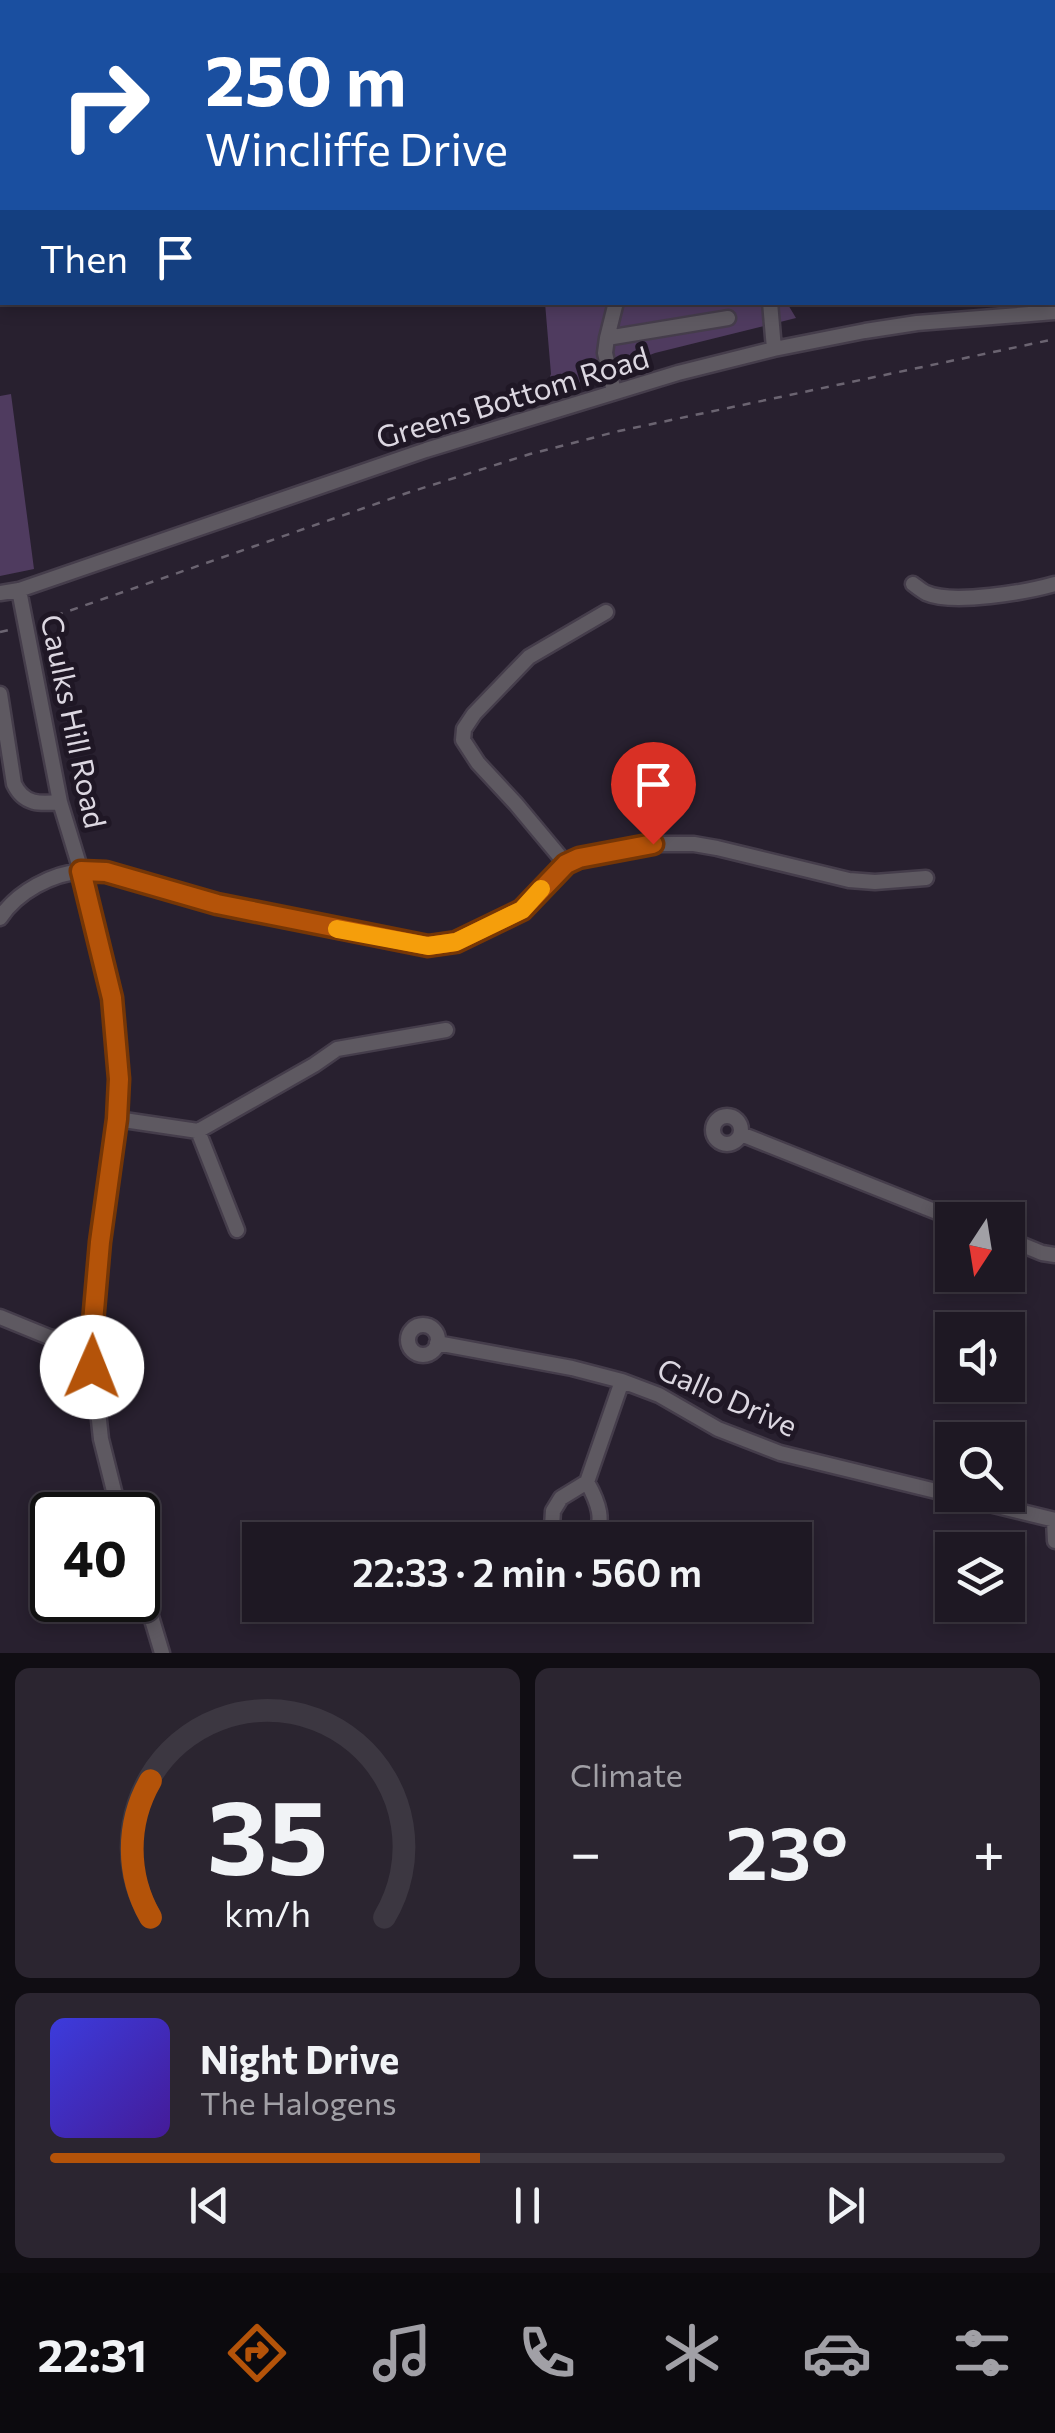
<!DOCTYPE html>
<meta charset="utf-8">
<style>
body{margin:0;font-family:Commissioner,sans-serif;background:#2b2530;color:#f1f3f6;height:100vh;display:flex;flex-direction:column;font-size:38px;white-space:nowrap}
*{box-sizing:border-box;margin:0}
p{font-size:32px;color:#a1a0a6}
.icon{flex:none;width:55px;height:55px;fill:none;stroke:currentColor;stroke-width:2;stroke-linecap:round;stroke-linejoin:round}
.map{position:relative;height:1653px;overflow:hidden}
.details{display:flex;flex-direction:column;gap:15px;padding:15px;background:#100d13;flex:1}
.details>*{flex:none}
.banner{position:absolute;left:0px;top:0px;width:1055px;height:305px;box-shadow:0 5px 15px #0003,0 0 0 2px #3c3741;background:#1a4fa0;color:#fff;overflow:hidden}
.needle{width:65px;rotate:192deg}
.controls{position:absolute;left:935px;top:1202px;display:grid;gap:20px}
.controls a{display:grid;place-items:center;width:90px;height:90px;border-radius:0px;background:#1e1823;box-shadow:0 5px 15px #0003,0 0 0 2px #3c3741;font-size:50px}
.speed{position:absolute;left:30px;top:1492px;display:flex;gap:20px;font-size:50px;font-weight:700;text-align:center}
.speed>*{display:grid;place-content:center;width:130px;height:130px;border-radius:50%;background:#1e1823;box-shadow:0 5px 15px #0003,0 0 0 2px #3c3741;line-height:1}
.speed .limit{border:5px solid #111;border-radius:15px;background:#fff;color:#111}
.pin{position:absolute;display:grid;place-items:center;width:85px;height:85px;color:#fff;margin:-102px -42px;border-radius:50% 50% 50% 0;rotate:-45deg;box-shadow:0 0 10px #0007}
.pin .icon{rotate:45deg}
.me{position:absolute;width:110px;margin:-55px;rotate:1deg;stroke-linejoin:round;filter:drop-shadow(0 0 8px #0008)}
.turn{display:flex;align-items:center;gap:35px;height:210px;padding:0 40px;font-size:45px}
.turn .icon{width:130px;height:130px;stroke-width:2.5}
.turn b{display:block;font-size:70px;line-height:85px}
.then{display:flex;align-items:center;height:95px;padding:0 40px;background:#0003;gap:20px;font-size:38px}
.big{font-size:75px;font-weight:600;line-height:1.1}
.details .widget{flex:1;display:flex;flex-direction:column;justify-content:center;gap:15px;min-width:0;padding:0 35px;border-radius:15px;background:#2b2530}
.details .dial{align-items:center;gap:0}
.dial svg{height:260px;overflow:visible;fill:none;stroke:#3c3741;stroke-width:7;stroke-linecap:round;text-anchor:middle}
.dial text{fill:#f1f3f6;stroke:none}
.song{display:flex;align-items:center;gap:30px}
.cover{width:120px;height:120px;border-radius:15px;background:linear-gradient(135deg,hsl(240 70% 55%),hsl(260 70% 35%))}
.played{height:10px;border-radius:5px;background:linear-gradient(90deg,#b45309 45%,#3c3741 45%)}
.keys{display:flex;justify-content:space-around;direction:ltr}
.heat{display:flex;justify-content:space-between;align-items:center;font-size:55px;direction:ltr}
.details .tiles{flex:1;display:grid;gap:15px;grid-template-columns:1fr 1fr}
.widget:last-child{grid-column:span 2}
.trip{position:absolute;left:242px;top:1522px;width:570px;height:100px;border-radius:0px;background:#1e1823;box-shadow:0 5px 15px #0003,0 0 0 2px #3c3741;font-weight:600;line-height:100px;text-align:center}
.tabs{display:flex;height:160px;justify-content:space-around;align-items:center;background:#0c0a0e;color:#a1a0a6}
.tabs .icon{width:70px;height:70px}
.tabs .current{color:#b45309}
.tabs b{font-size:45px;color:#f1f3f6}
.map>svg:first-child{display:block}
</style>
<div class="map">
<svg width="1055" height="1653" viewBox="0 0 1055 1653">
<rect width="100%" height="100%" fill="#28202f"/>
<!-- grass -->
<path fill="#4f3b5f" d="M 545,303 L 787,303 L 796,318 L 655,353 L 542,397 L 551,374 Z
M 11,394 L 34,569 L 0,576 L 0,396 Z"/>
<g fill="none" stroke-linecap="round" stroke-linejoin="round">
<!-- minor casing -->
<g stroke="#453d4b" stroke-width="19">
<path id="minor" d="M 743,0 L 743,2
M 770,302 L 774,349
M 607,338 L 616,302
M 614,392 L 605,353 L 607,338 L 728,318
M 913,584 C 917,587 922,591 926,593 C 953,605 1027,592 1055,584
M 19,590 L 60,802 L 81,871 L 102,956 L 112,998 L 117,1039 L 119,1079 L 117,1119 L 103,1207 L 91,1345 L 101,1439 L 120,1515
M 0,593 L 19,590 L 426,450 L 678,373 L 774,349 L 865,331 L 917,323 L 1055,312
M 0,694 L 14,784 C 24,805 40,804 60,802
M 566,864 L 516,804 L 478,763 L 463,740 L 464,729 L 474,714 L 529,657 L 606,612
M 0,918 C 17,892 52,873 84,871 C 123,869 178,894 217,903 C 286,921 357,935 428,947 L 456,942 L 521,910 L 555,874 L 566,864 L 579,858 L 653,844 L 694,844 L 717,848 L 849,880 L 875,882 L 926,878
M713 1130a14 14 0 1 1 28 0a14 14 0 1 1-28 0Z
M 117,1119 L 198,1131 L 314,1065 L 337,1049 L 446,1030
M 198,1131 L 237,1230
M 741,1134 L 957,1220
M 1008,1239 L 1042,1253 L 1055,1255
M 0,1317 L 49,1337 L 91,1345
M408 1340a15 15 0 1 1 30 0a15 15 0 1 1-30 0Z
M 437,1343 L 572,1368 L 622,1381 L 659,1395 L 718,1429 L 780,1453 L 1055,1520
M 587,1482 C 597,1500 608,1524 590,1540
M 1054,1520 L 1055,1541
M 561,1540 L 556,1537 L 552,1526 L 553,1511 L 561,1498 L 587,1482 L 622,1381
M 138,1573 L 162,1653"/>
</g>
<!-- path -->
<path stroke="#6b6471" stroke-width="2.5" stroke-dasharray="8 8" stroke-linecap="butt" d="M 40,621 L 407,493 L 530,454 L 619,431 L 1055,339
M 0,632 L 13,629"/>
<!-- minor -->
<use href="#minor" stroke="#5e5961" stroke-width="14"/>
</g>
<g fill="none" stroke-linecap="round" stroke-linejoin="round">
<!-- route casing -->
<g stroke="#753606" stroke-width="25">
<path id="route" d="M 92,1367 L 91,1345 L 100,1242 L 117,1119 L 119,1079 L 112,998 L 81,871 L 106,872 L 217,904 L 428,946 L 456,942 L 522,910 L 566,864 L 579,858 L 653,844"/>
</g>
<!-- route -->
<use href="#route" stroke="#b45309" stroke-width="18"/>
<!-- slow -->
<path stroke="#f59e0b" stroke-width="18" d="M 337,929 L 428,946 L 456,942 L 522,910 L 541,889"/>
</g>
<g text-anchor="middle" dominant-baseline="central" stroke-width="10" stroke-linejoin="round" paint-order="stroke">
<!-- street labels -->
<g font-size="30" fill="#dcd7e1" stroke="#1f1725">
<text transform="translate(512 396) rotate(-17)">Greens Bottom Road</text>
<text transform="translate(75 721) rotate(78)">Caulks Hill Road</text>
<text transform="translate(728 1396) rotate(24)">Gallo Drive</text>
</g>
</g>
</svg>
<div class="controls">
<a><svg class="needle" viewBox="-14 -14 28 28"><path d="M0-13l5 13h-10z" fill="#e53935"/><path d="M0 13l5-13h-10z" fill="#a1a0a6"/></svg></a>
<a><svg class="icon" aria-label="sound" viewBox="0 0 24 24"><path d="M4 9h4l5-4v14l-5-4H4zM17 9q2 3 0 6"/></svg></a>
<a><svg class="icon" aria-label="search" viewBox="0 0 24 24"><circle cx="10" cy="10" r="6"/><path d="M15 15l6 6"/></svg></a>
<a><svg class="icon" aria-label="layers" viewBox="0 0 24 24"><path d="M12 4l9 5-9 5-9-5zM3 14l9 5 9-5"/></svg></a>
</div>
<div class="speed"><div class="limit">40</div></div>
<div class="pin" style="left:653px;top:844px;background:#d93025"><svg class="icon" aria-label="arrive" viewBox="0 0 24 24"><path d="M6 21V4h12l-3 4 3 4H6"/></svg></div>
<svg class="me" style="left:92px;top:1367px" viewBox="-20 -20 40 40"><circle r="19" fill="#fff"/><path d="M0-13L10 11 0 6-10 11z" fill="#b45309"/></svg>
<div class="trip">22:33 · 2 min · 560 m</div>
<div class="banner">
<div class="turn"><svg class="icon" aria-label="right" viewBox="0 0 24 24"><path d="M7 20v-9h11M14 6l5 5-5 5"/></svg><div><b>250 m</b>Wincliffe Drive</div></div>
<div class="then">Then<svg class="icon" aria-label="arrive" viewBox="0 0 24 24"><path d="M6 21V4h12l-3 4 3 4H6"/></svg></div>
</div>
</div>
<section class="details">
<div class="tiles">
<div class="widget dial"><svg viewBox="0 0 100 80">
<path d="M14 69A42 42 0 1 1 86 69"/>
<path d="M14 69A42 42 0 0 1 14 27" stroke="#b45309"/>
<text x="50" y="56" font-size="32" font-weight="700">35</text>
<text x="50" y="72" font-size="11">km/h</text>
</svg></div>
<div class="widget"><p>Climate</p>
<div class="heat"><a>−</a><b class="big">23°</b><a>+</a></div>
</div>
<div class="widget">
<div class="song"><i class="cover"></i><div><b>Night Drive</b><p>The Halogens</p></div></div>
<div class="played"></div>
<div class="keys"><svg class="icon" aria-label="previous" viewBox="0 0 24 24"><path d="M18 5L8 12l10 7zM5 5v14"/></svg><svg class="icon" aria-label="pause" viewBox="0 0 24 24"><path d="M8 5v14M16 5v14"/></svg><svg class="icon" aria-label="next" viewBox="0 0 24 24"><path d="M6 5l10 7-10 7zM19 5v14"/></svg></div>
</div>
</div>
</section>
<nav class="tabs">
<b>22:31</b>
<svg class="icon current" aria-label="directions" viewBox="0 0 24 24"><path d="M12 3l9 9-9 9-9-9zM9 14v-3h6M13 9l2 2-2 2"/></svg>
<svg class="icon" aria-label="music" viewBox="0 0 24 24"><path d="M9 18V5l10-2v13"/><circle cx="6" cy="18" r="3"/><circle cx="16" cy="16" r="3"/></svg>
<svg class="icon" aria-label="phone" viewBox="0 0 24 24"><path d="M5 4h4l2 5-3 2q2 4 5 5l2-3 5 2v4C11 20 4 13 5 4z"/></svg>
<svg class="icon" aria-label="climate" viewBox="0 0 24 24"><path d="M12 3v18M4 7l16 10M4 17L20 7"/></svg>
<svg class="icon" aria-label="car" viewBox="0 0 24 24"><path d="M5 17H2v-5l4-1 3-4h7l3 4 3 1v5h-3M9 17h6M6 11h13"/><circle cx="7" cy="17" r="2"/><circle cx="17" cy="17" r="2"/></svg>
<svg class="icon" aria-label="filters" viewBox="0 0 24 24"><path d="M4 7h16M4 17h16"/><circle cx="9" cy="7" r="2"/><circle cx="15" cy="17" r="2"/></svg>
</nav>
